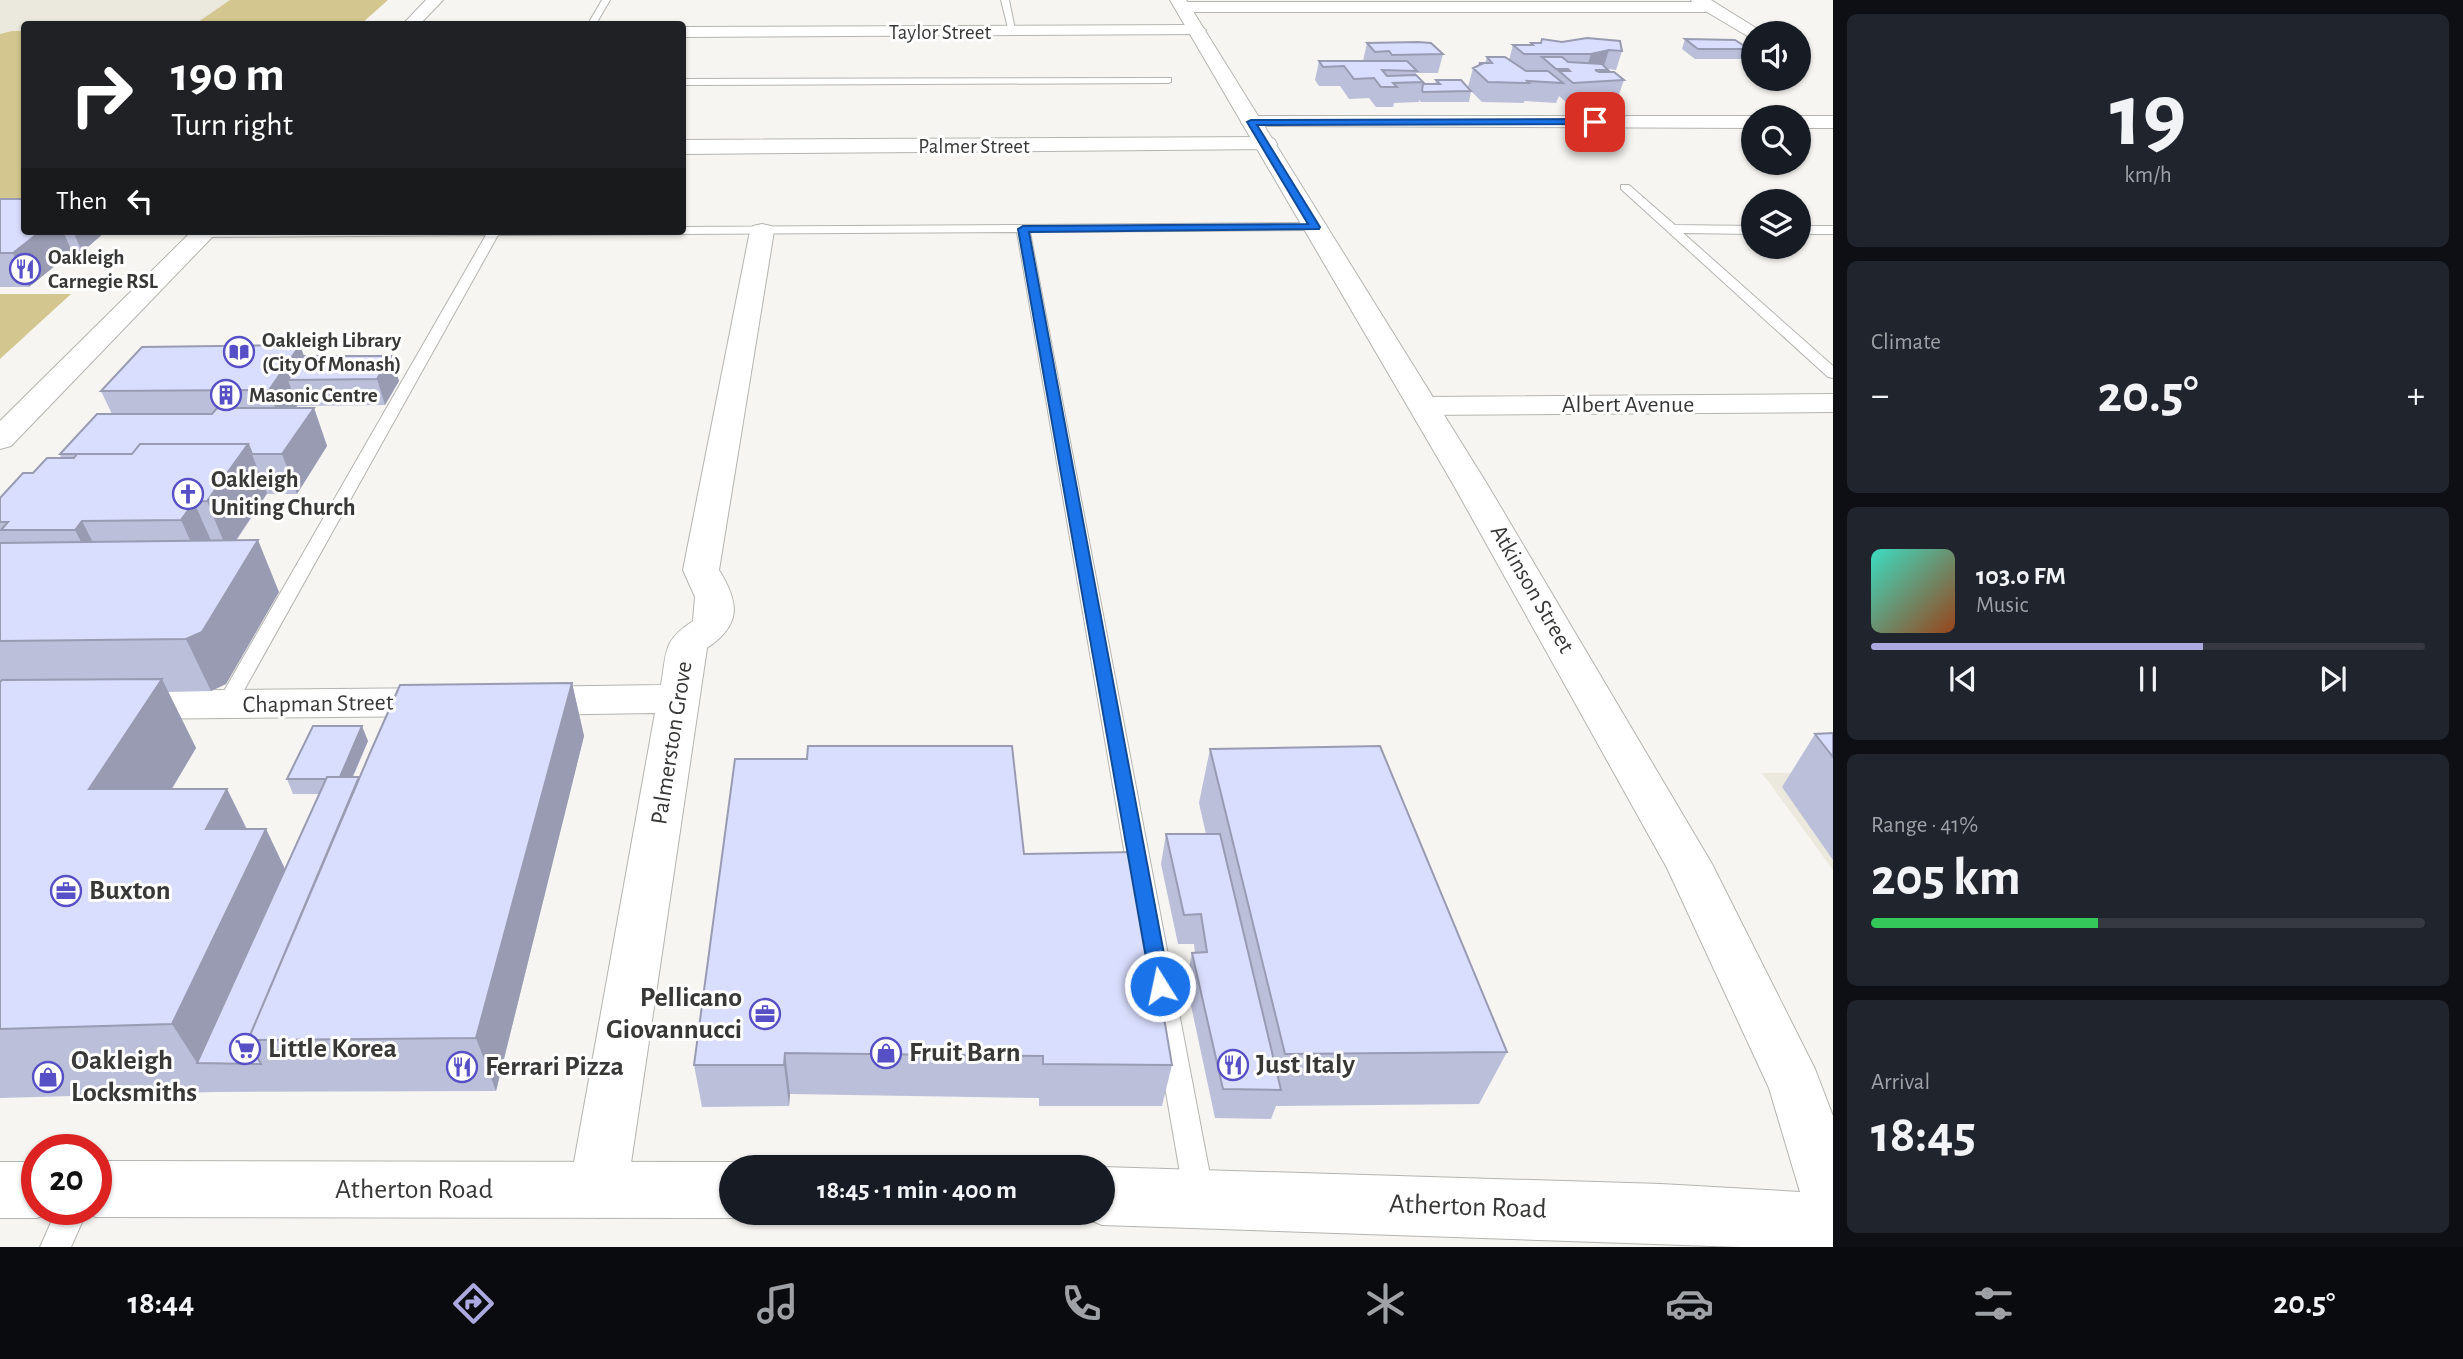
<!DOCTYPE html>
<meta charset="utf-8">
<style>
body{margin:0;font-family:"Alegreya Sans",sans-serif;background:#20242c;color:#f1f3f6;height:100vh;display:flex;flex-direction:column;font-size:26px;white-space:nowrap}
*{box-sizing:border-box;margin:0}
p{font-size:23px;color:#9ea1a6}
.icon{flex:none;width:38px;height:38px;fill:none;stroke:currentColor;stroke-width:2;stroke-linecap:round;stroke-linejoin:round}
.map{position:relative;flex:1;overflow:hidden}
.panel{display:flex;flex-direction:column;gap:14px;padding:14px;background:#0d0f14;width:630px}
.panel>*{flex:none}
.guide{position:absolute;left:21px;top:21px;width:665px;height:214px;border-radius:7px;box-shadow:0 2px 5px #0004;background:#202124;color:#fff;overflow:hidden}
.fabs{position:absolute;left:1741px;top:21px;display:grid;gap:14px}
.fabs a{display:grid;place-items:center;width:70px;height:70px;border-radius:50%;background:#171b24;box-shadow:0 2px 5px #0004;font-size:35px}
.speed{position:absolute;left:21px;top:1134px;display:flex;gap:14px;font-size:35px;font-weight:700;text-align:center}
.speed>*{display:grid;place-content:center;width:91px;height:91px;border-radius:50%;background:#171b24;box-shadow:0 2px 5px #0004;line-height:1}
.speed .limit{border:10px solid #d22;background:#fff;color:#111}
.pin{position:absolute;display:grid;place-items:center;width:60px;height:60px;color:#fff;margin:-30px;border-radius:14px;box-shadow:0 4px 10px #0006}
.me{position:absolute;width:77px;margin:-38px;rotate:350deg;stroke-linejoin:round;filter:drop-shadow(0 0 5px #0008)}
.turn{display:flex;align-items:center;gap:24px;height:147px;padding:0 35px;font-size:32px}
.turn .icon{width:91px;height:91px;stroke-width:2.5}
.turn b{display:block;font-size:49px;line-height:60px}
.then{display:flex;align-items:center;height:66px;padding:0 35px;background:#0003;gap:14px;font-size:26px}
.big{font-size:52px;font-weight:700;line-height:1.1}
.panel .widget{flex:1;display:flex;flex-direction:column;justify-content:center;gap:10px;min-width:0;padding:0 24px;border-radius:10px;background:#20242c}
.panel .dial{align-items:center;gap:0}
.dial b{font-size:91px;line-height:1}
.song{display:flex;align-items:center;gap:21px}
.cover{width:84px;height:84px;border-radius:10px;background:linear-gradient(135deg,hsl(170 70% 55%),hsl(20 70% 35%))}
.played{height:7px;border-radius:4px;background:linear-gradient(90deg,#aba9e0 60%,#363941 60%)}
.keys{display:flex;justify-content:space-around;direction:ltr}
.heat{display:flex;justify-content:space-between;align-items:center;font-size:38px;direction:ltr}
.charge{height:10px;border-radius:5px;background:linear-gradient(90deg,#34c759 41%,#363941 0)}
.trip{position:absolute;left:719px;top:1155px;width:396px;height:70px;border-radius:35px;background:#171b24;box-shadow:0 2px 5px #0004;font-weight:700;line-height:70px;text-align:center}
.tabs{display:flex;height:112px;justify-content:space-around;align-items:center;background:#090b0e;color:#9ea1a6}
.tabs .icon{width:49px;height:49px}
.tabs .on{color:#aba9e0}
.tabs b{font-size:32px;color:#f1f3f6}
main{display:flex;flex:1;min-height:0}
.map>svg:first-child{display:block}
</style>
<main>
<div class="map">
<svg width="1833" height="1247" viewBox="0 0 1833 1247">
<rect width="100%" height="100%" fill="#f6f5f1"/>
<!-- built -->
<path fill="#ebe8de" d="M 0,0 L 230,0 L 195,24 L 24,24 L 24,31 L 0,34 Z
M 1833,772 L 1833,870 L 1762,773 Z"/>
<!-- green -->
<path fill="#d3c68e" d="M 230,0 L 388,0 L 361,24 L 195,24 Z
M 12,31 L 24,31 L 24,218 L 0,221 L 0,34 Z
M 0,294 L 71,294 L 0,359 Z"/>
<g fill="none" stroke-linecap="round" stroke-linejoin="round">
<!-- service casing -->
<g stroke="#b4b4b0" stroke-width="2">
<path id="service" d="M 602,0 L 610,0 L 596,24 L 588,24 Z
M 1001,0 L 1009,0 L 1016,34 L 1009,32 Z
M 1171,78 L 1171,82 L 1168,83 L 682,85 L 682,79 Z
M 1621,185 L 1629,185 L 1675,225 L 1754,226 L 1754,234 L 1683,233 L 1833,366 L 1833,378 L 1828,377 L 1621,189 Z
M 1315,223 L 1319,224 L 1319,230 L 1030,232 L 1214,1196 L 1209,1206 L 1199,1210 L 1189,1206 L 1184,1196 L 1017,232 L 498,235 L 233,710 L 219,710 L 216,705 L 486,235 L 204,237 L 200,236 L 199,231 L 682,231 L 682,227 Z
M 1799,226 L 1833,226 L 1833,234 L 1799,234 Z
M 57,1209 L 88,1209 L 71,1247 L 40,1247 Z"/>
</g>
<!-- minor casing -->
<g stroke="#b4b4b0" stroke-width="2">
<path id="minor" d="M 426,0 L 443,0 L 420,24 L 403,24 Z
M 1691,0 L 1711,0 L 1764,33 L 1754,33 L 1754,38 L 1749,37 L 1707,12 L 1183,12 L 1175,7 L 1183,2 L 1692,2 Z
M 1197,25 L 1206,30 L 1203,34 L 682,37 L 682,27 Z
M 1251,116 L 1754,116 L 1760,117 L 1754,117 L 1754,128 L 1244,126 L 1241,122 L 1244,118 Z
M 1799,116 L 1833,116 L 1833,128 L 1799,128 L 1799,117 L 1793,117 Z
M 1266,137 L 1274,139 L 1277,144 L 1274,149 L 682,154 L 682,140 Z
M 762,224 L 771,226 L 774,231 L 719,570 C 740,604 741,625 707,648 L 627,1190 L 619,1210 L 598,1218 L 577,1210 L 569,1190 L 655,713 L 524,715 L 509,711 L 503,701 L 509,691 L 524,687 L 661,685 C 667,652 662,641 693,621 L 695,597 L 683,570 L 750,231 L 753,226 Z
M 192,231 L 218,231 L 11,446 L 0,449 L 0,421 Z
M 1833,394 L 1833,412 L 1424,415 L 1413,413 L 1409,406 L 1413,399 L 1424,397 Z
M 442,688 L 457,692 L 463,702 L 457,712 L 442,716 L 121,719 L 106,715 L 100,705 L 106,695 L 121,691 Z"/>
</g>
<!-- tertiary casing -->
<g stroke="#b4b4b0" stroke-width="2">
<path id="tertiary" d="M 1170,0 L 1186,0 L 1487,484 L 1712,864 L 1815,1069 L 1833,1116 L 1833,1247 L 1741,1247 L 1102,1225 L 1081,1216 L 1080,1213 L 1102,1213 L 1102,1167 L 1661,1184 L 1800,1192 L 1769,1088 L 1667,868 L 1453,484 Z
M 96,1161 L 732,1162 L 746,1167 L 732,1167 L 732,1213 L 746,1213 L 732,1218 L 96,1217 L 76,1209 L 96,1209 Z
M 0,1162 L 37,1162 L 37,1209 L 58,1210 L 37,1218 L 0,1218 Z"/>
</g>
<!-- service -->
<use href="#service" fill="#fff" fill-rule="evenodd"/>
<!-- minor -->
<use href="#minor" fill="#fff" fill-rule="evenodd"/>
<!-- tertiary -->
<use href="#tertiary" fill="#fff" fill-rule="evenodd"/>
</g>
<!-- wall -->
<path fill="#bbbfda" d="M 1685,39 L 1749,49 L 1745,59 L 1695,59 L 1682,49 Z
M 1367,43 L 1443,54 L 1438,73 L 1416,73 L 1416,75 L 1423,82 L 1423,84 L 1435,84 L 1436,80 L 1468,87 L 1473,68 L 1478,66 L 1479,63 L 1485,63 L 1487,57 L 1509,60 L 1513,45 L 1530,45 L 1531,43 L 1622,51 L 1616,70 L 1608,69 L 1608,72 L 1624,80 L 1617,100 L 1567,103 L 1559,96 L 1556,103 L 1524,101 L 1524,103 L 1482,102 L 1469,89 L 1471,91 L 1469,102 L 1421,102 L 1419,100 L 1419,102 L 1394,103 L 1393,107 L 1376,107 L 1369,98 L 1349,99 L 1340,86 L 1319,86 L 1315,80 L 1319,61 L 1363,61 Z
M 0,199 L 24,231 L 105,231 L 105,232 L 82,252 L 72,252 L 29,287 L 0,287 Z
M 300,345 L 304,356 L 391,356 L 399,381 L 385,405 L 297,406 L 296,408 L 314,408 L 327,446 L 297,494 L 267,494 L 236,541 L 279,592 L 226,684 L 211,691 L 168,692 L 196,748 L 172,789 L 227,789 L 247,829 L 266,829 L 285,869 L 319,794 L 293,794 L 287,779 L 368,741 L 353,777 L 359,777 L 572,683 L 584,736 L 496,1091 L 215,1092 L 0,1098 L 0,498 L 33,473 L 61,458 L 60,454 L 112,414 L 101,391 Z
M 1833,733 L 1833,860 L 1782,787 L 1815,734 Z
M 1210,749 L 1507,1052 L 1479,1104 L 1276,1106 L 1271,1119 L 1215,1118 L 1186,982 L 1192,953 L 1195,953 L 1194,944 L 1178,944 L 1161,864 L 1166,834 L 1206,834 L 1199,803 Z
M 1024,854 L 1172,1065 L 1162,1106 L 1039,1106 L 1039,1098 L 790,1094 L 789,1106 L 702,1107 L 694,1065 Z"/>
<!-- shaded-wall -->
<path fill="#999bb2" d="M 1609,50 L 1603,69 L 1595,70 L 1585,73 L 1591,54 Z
M 41,231 L 63,231 L 72,252 L 29,287 L 13,253 Z
M 73,231 L 105,231 L 105,232 L 82,252 Z
M 300,345 L 312,380 L 288,380 L 297,406 L 282,428 L 269,390 Z
M 391,356 L 399,381 L 385,405 L 377,379 Z
M 314,408 L 327,446 L 297,494 L 282,454 Z
M 248,444 L 267,493 L 228,552 L 207,501 Z
M 194,502 L 216,552 L 204,571 L 181,520 Z
M 82,521 L 108,572 L 101,581 L 75,530 Z
M 258,540 L 279,592 L 226,684 L 211,691 L 186,639 Z
M 162,679 L 196,748 L 130,858 L 89,789 Z
M 572,683 L 584,736 L 496,1091 L 476,1038 Z
M 362,726 L 368,741 L 345,794 L 339,778 Z
M 227,789 L 256,849 L 266,829 L 299,899 L 197,1063 L 172,1024 L 206,829 Z
M 785,1053 L 790,1094 L 789,1106 L 784,1065 Z"/>
<!-- building -->
<path fill="#dadefe" stroke="#999bb2" stroke-width="2" d="M 1587,38 L 1620,41 L 1622,51 L 1609,50 L 1591,54 L 1524,54 L 1513,45 L 1533,45 L 1531,43 L 1541,43 L 1542,39 L 1562,42 Z
M 1685,39 L 1735,40 L 1749,49 L 1698,49 Z
M 1418,42 L 1431,43 L 1443,54 L 1392,55 L 1389,51 L 1375,52 L 1367,43 Z
M 1487,57 L 1505,57 L 1526,71 L 1548,71 L 1563,83 L 1527,81 L 1529,83 L 1488,82 L 1473,68 L 1482,64 L 1479,63 L 1492,63 Z
M 1542,57 L 1562,57 L 1568,62 L 1602,64 L 1608,70 L 1595,70 L 1599,72 L 1614,72 L 1624,80 L 1573,83 L 1559,71 L 1570,71 L 1568,69 L 1556,69 Z
M 1319,61 L 1407,61 L 1417,71 L 1382,70 L 1387,76 L 1416,75 L 1423,82 L 1393,83 L 1397,87 L 1381,87 L 1374,78 L 1354,79 L 1344,66 L 1323,67 Z
M 1436,80 L 1461,80 L 1471,91 L 1423,92 L 1422,90 L 1423,84 L 1440,84 Z
M 0,199 L 24,199 L 24,231 L 41,231 L 13,253 L 0,253 Z
M 300,345 L 269,390 L 101,391 L 142,347 Z
M 304,356 L 391,356 L 377,379 L 288,380 Z
M 217,408 L 314,408 L 282,454 L 252,454 L 248,444 L 140,444 L 132,454 L 60,454 L 97,414 L 212,414 Z
M 140,444 L 248,444 L 207,501 L 194,502 L 181,520 L 82,521 L 75,530 L 1,530 L 8,522 L 0,522 L 0,498 L 23,473 L 33,473 L 47,458 L 74,458 L 77,454 L 132,454 Z
M 258,540 L 202,632 L 186,639 L 0,641 L 0,543 Z
M 162,679 L 89,789 L 227,789 L 206,829 L 266,829 L 172,1024 L 0,1029 L 0,682 L 2,680 Z
M 572,683 L 476,1038 L 248,1040 L 370,753 L 400,685 Z
M 313,726 L 362,726 L 340,777 L 327,777 L 326,779 L 287,779 Z
M 1833,733 L 1833,757 L 1815,734 Z
M 808,746 L 1012,746 L 1024,854 L 1136,852 L 1172,1065 L 1043,1064 L 1043,1056 L 785,1053 L 784,1065 L 694,1065 L 735,759 L 807,759 Z
M 1380,746 L 1507,1052 L 1285,1054 L 1210,749 Z
M 327,777 L 359,777 L 248,1040 L 261,1064 L 197,1063 Z
M 1166,834 L 1220,834 L 1281,1090 L 1223,1089 L 1192,953 L 1207,952 L 1201,914 L 1184,915 Z"/>
<!-- route -->
<path fill="#1a73e8" stroke="#114b97" stroke-width="2" d="M 1595,119 L 1598,124 L 1257,125 L 1320,227 L 1319,229 L 1029,232 L 1170,986 L 1167,992 L 1160,995 L 1152,992 L 1018,229 L 1023,226 L 1308,224 L 1247,122 L 1251,120 Z"/>
<!-- icons -->
<defs>
<g id="restaurant-ring" transform="scale(1.575)"><circle r="9.5" fill="#fff" stroke="#564fc6" stroke-width="1.5"/><path d="M-5-6h1v4h1v-4h1v4h1v-4h1v5L-1.5 .5V6h-2V.5L-5-1ZM5-6V6H3V1.5H1.5Q1.5-4 5-6Z" fill="#564fc6"/></g>
<g id="library-ring" transform="scale(1.575)"><circle r="9.5" fill="#fff" stroke="#564fc6" stroke-width="1.5"/><path d="M-6-4Q-3-5.5-.7-3.5V5Q-3 3-6 4ZM6-4Q3-5.5 .7-3.5V5Q3 3 6 4Z" fill="#564fc6"/></g>
<g id="building-ring" transform="scale(1.575)"><circle r="9.5" fill="#fff" stroke="#564fc6" stroke-width="1.5"/><path d="M-4-6H4V6H1V3H-1V6H-4ZM-2.5-4.3h1.7v1.8h-1.7ZM.8-4.3h1.7v1.8H.8ZM-2.5-1h1.7V.8h-1.7ZM.8-1h1.7V.8H.8Z" fill="#564fc6"/></g>
<g id="church-ring" transform="scale(1.575)"><circle r="9.5" fill="#fff" stroke="#564fc6" stroke-width="1.5"/><path d="M-1.2-6h2.4v3.5h3.3v2.4h-3.3V6h-2.4V-.1h-3.3v-2.4h3.3Z" fill="#564fc6"/></g>
<g id="office-ring" transform="scale(1.575)"><circle r="9.5" fill="#fff" stroke="#564fc6" stroke-width="1.5"/><path d="M-6-3h4V-5.5h4V-3h4V5H-6ZM-1-4.5V-3h2v-1.5ZM-6 0V1H6V0Z" fill="#564fc6"/></g>
<g id="supermarket-ring" transform="scale(1.575)"><circle r="9.5" fill="#fff" stroke="#564fc6" stroke-width="1.5"/><path d="M-6-5.5h2.5l.6 2H6L4.5 2H-2.5L-4.4-4H-6ZM-1.5 3.2a1.3 1.3 0 1 0 .1 0ZM3 3.2a1.3 1.3 0 1 0 .1 0Z" fill="#564fc6"/></g>
<g id="shop-ring" transform="scale(1.575)"><circle r="9.5" fill="#fff" stroke="#564fc6" stroke-width="1.5"/><path d="M-5-2.5h2.3a2.7 3.5 0 0 1 5.4 0H5L5.5 6h-11ZM-1.5-2.5h3a1.5 2.3 0 0 0-3 0Z" fill="#564fc6"/></g>
</defs>
<g fill-rule="evenodd">
<use href="#restaurant-ring" x="25" y="269"/>
<use href="#library-ring" x="239" y="352"/>
<use href="#building-ring" x="226" y="395"/>
<use href="#church-ring" x="188" y="494"/>
<use href="#office-ring" x="66" y="891"/>
<use href="#office-ring" x="765" y="1014"/>
<use href="#supermarket-ring" x="245" y="1049"/>
<use href="#shop-ring" x="886" y="1053"/>
<use href="#restaurant-ring" x="1233" y="1065"/>
<use href="#restaurant-ring" x="462" y="1067"/>
<use href="#shop-ring" x="48" y="1077"/>
</g>
<g text-anchor="middle" dominant-baseline="central" stroke-width="6" stroke-linejoin="round" paint-order="stroke">
<!-- far-street labels -->
<g font-size="21" fill="#383837" stroke="#fff">
<text x="940" y="32">Taylor Street</text>
<text x="974" y="146">Palmer Street</text>
</g>
<!-- far-poi labels -->
<g font-size="21" font-weight="bold" fill="#383837" stroke="#fff" text-anchor="start">
<text x="48" y="257">Oakleigh<tspan x="48" dy="24">Carnegie RSL</tspan></text>
<text x="262" y="340">Oakleigh Library<tspan x="262" dy="24">(City Of Monash)</tspan></text>
<text x="249" y="395">Masonic Centre</text>
</g>
<!-- street labels -->
<g font-size="24" fill="#383837" stroke="#fff">
<text x="1628" y="405">Albert Avenue</text>
<text transform="translate(1532 589) rotate(60)">Atkinson Street</text>
<text transform="translate(318 704) rotate(-1)">Chapman Street</text>
<text transform="translate(672 743) rotate(-81)">Palmerston Grove</text>
</g>
<!-- poi labels -->
<g font-size="24" font-weight="bold" fill="#383837" stroke="#fff" text-anchor="start">
<text x="211" y="480">Oakleigh<tspan x="211" dy="28">Uniting Church</tspan></text>
</g>
<!-- near-poi labels -->
<g font-size="28" font-weight="bold" fill="#383837" stroke="#fff" text-anchor="start">
<text x="89" y="891">Buxton</text>
<text x="742" y="998" text-anchor="end">Pellicano<tspan x="742" dy="32">Giovannucci</tspan></text>
<text x="268" y="1049">Little Korea</text>
<text x="909" y="1053">Fruit Barn</text>
<text x="71" y="1061">Oakleigh<tspan x="71" dy="32">Locksmiths</tspan></text>
<text x="1256" y="1065">Just Italy</text>
<text x="485" y="1067">Ferrari Pizza</text>
</g>
<!-- near-street labels -->
<g font-size="28" fill="#383837" stroke="#fff">
<text x="414" y="1190">Atherton Road</text>
<text transform="translate(1468 1207) rotate(2)">Atherton Road</text>
</g>
</g>
</svg>
<div class="fabs">
<a><svg class="icon" aria-label="sound" viewBox="0 0 24 24"><path d="M4 9h4l5-4v14l-5-4H4zM17 9q2 3 0 6"/></svg></a>
<a><svg class="icon" aria-label="search" viewBox="0 0 24 24"><circle cx="10" cy="10" r="6"/><path d="M15 15l6 6"/></svg></a>
<a><svg class="icon" aria-label="layers" viewBox="0 0 24 24"><path d="M12 4l9 5-9 5-9-5zM3 14l9 5 9-5"/></svg></a>
</div>
<div class="speed"><div class="limit">20</div></div>
<div class="pin" style="left:1595px;top:122px;background:#d93025"><svg class="icon" aria-label="arrive" viewBox="0 0 24 24"><path d="M6 21V4h12l-3 4 3 4H6"/></svg></div>
<svg class="me" style="left:1160px;top:986px" viewBox="-20 -20 40 40"><circle r="17" fill="#1a73e8" stroke="#fff" stroke-width="3"/><path d="M0-11L8 9 0 5-8 9z" fill="#fff"/></svg>
<div class="trip">18:45 · 1 min · 400 m</div>
<div class="guide">
<div class="turn"><svg class="icon" aria-label="right" viewBox="0 0 24 24"><path d="M7 20v-9h11M14 6l5 5-5 5"/></svg><div><b>190 m</b>Turn right</div></div>
<div class="then">Then<svg class="icon" aria-label="left" viewBox="0 0 24 24"><path d="M17 20v-9H6M10 6l-5 5 5 5"/></svg></div>
</div>
</div>
<section class="panel">
<div class="widget dial"><b>19</b><p>km/h</p></div>
<div class="widget"><p>Climate</p>
<div class="heat"><a>−</a><b class="big">20.5°</b><a>+</a></div>
</div>
<div class="widget">
<div class="song"><i class="cover"></i><div><b>103.0 FM</b><p>Music</p></div></div>
<div class="played"></div>
<div class="keys"><svg class="icon" aria-label="previous" viewBox="0 0 24 24"><path d="M18 5L8 12l10 7zM5 5v14"/></svg><svg class="icon" aria-label="pause" viewBox="0 0 24 24"><path d="M8 5v14M16 5v14"/></svg><svg class="icon" aria-label="next" viewBox="0 0 24 24"><path d="M6 5l10 7-10 7zM19 5v14"/></svg></div>
</div>
<div class="widget"><p>Range · 41%</p><b class="big">205 km</b><div class="charge"></div></div>
<div class="widget"><p>Arrival</p><b class="big">18:45</b></div>
</section>
</main>
<nav class="tabs">
<b>18:44</b>
<svg class="icon on" aria-label="directions" viewBox="0 0 24 24"><path d="M12 3l9 9-9 9-9-9zM9 14v-3h6M13 9l2 2-2 2"/></svg>
<svg class="icon" aria-label="music" viewBox="0 0 24 24"><path d="M9 18V5l10-2v13"/><circle cx="6" cy="18" r="3"/><circle cx="16" cy="16" r="3"/></svg>
<svg class="icon" aria-label="phone" viewBox="0 0 24 24"><path d="M5 4h4l2 5-3 2q2 4 5 5l2-3 5 2v4C11 20 4 13 5 4z"/></svg>
<svg class="icon" aria-label="climate" viewBox="0 0 24 24"><path d="M12 3v18M4 7l16 10M4 17L20 7"/></svg>
<svg class="icon" aria-label="car" viewBox="0 0 24 24"><path d="M5 17H2v-5l4-1 3-4h7l3 4 3 1v5h-3M9 17h6M6 11h13"/><circle cx="7" cy="17" r="2"/><circle cx="17" cy="17" r="2"/></svg>
<svg class="icon" aria-label="filters" viewBox="0 0 24 24"><path d="M4 7h16M4 17h16"/><circle cx="9" cy="7" r="2"/><circle cx="15" cy="17" r="2"/></svg>
<b>20.5°</b>
</nav>
